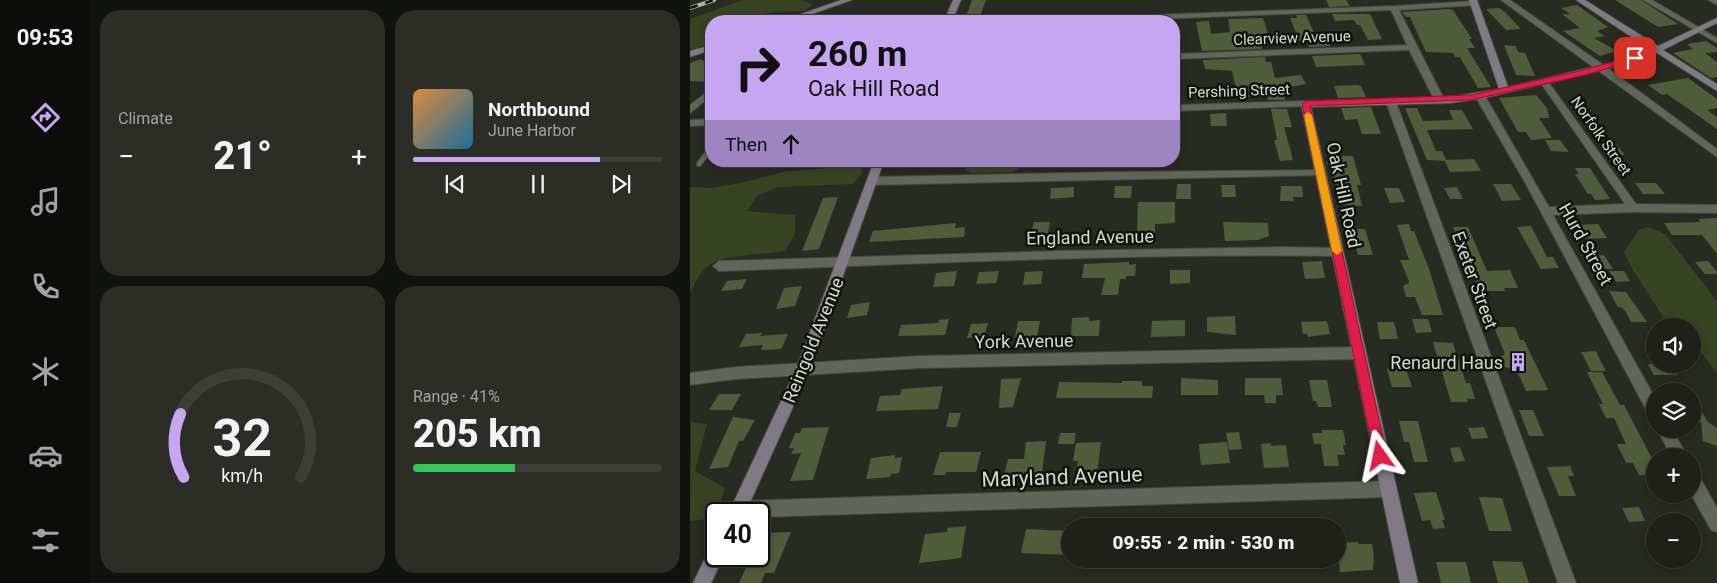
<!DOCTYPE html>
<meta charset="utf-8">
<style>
body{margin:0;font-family:Roboto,sans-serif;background:#2b2d26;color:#f1f3f6;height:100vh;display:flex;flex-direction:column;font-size:19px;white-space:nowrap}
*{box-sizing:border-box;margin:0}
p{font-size:16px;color:#a1a3a2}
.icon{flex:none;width:28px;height:28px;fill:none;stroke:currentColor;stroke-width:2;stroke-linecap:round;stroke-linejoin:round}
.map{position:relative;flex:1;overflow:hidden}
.details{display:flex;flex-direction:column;gap:10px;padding:10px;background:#10120e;width:600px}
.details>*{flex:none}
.top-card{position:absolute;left:15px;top:15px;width:475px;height:152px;border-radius:20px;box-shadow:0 2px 8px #0003,0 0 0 1px #3c3e38;background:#c6a6f0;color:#111;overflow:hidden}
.tools{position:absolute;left:956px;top:318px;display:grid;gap:10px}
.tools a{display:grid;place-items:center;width:55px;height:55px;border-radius:50%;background:#1e2019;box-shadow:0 2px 8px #0003,0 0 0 1px #3c3e38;font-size:25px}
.speed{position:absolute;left:15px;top:502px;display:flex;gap:10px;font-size:25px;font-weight:700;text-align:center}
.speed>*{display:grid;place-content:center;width:65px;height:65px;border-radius:50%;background:#1e2019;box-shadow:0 2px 8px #0003,0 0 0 1px #3c3e38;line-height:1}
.speed .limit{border:2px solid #111;border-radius:8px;background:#fff;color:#111}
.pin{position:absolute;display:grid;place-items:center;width:42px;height:42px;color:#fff;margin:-21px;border-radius:10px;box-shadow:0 2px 8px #0006}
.me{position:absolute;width:55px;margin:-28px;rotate:348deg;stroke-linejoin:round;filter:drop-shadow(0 0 4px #0008)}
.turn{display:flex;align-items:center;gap:18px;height:105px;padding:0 20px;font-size:22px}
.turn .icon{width:65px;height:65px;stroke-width:2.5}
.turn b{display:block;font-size:35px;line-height:42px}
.then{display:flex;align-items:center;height:48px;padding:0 20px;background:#0003;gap:10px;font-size:19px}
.big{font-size:38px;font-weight:800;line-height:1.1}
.details .tile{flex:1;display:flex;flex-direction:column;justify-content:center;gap:8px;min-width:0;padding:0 18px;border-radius:20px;background:#2b2d26}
.details .dial{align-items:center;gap:0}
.dial svg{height:130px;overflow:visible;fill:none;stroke:#3c3e38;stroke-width:7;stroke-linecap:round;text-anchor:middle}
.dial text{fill:#f1f3f6;stroke:none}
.song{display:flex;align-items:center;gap:15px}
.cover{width:60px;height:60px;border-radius:8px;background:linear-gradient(135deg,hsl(30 70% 55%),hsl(200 70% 35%))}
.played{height:5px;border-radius:2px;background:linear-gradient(90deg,#c6a6f0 75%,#3c3e38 75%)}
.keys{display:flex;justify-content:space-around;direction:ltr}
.heat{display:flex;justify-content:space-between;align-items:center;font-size:28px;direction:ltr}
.charge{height:8px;border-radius:4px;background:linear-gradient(90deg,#34c759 41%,#3c3e38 0)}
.details .tiles{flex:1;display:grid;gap:10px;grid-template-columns:repeat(2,1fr)}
.trip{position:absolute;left:371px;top:518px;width:285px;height:50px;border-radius:25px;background:#1e2019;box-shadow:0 2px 8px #0003,0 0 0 1px #3c3e38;font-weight:800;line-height:50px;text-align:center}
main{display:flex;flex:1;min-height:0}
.tab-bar{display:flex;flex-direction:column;width:90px;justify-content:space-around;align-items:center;background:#0c0d0a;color:#a1a3a2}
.tab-bar .icon{width:35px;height:35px}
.tab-bar .current{color:#c6a6f0}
.tab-bar b{font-size:22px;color:#f1f3f6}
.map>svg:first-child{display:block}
</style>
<main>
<nav class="tab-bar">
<b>09:53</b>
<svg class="icon current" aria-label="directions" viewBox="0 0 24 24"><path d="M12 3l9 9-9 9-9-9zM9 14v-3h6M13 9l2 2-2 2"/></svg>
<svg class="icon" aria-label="music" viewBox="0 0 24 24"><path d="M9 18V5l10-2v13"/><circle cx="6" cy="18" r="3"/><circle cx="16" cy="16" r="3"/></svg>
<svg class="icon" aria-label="phone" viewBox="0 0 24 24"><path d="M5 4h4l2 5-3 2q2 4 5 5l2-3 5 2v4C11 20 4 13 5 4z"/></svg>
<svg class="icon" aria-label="climate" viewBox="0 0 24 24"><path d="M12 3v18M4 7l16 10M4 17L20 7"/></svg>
<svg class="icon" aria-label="car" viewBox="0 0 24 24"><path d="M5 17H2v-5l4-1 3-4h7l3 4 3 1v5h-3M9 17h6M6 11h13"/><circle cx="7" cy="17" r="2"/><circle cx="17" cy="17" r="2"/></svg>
<svg class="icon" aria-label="filters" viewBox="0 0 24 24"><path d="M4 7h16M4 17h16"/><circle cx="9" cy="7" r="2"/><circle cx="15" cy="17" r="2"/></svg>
</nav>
<section class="details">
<div class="tiles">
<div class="tile"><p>Climate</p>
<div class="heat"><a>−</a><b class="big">21°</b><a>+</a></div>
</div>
<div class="tile">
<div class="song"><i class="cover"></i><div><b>Northbound</b><p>June Harbor</p></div></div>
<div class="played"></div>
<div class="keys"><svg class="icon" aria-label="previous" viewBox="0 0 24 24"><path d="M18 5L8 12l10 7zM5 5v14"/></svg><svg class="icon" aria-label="pause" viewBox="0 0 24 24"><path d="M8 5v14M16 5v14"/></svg><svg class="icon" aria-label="next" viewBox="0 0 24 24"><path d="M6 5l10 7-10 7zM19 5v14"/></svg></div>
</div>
<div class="tile dial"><svg viewBox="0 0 100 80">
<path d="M14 69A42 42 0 1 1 86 69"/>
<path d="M14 69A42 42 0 0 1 12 30" stroke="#c6a6f0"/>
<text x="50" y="56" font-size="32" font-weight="700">32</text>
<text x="50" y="72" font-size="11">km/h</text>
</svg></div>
<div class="tile"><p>Range · 41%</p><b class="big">205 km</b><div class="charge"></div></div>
</div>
</section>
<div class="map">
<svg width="1027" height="583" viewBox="0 0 1027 583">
<rect width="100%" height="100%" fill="#282b21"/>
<!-- green -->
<path fill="#384322" d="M 53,0 L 112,0 L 123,5 L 114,11 L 85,12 L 61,16 L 49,21 L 21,21 L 21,43 L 0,51 L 0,19 Z
M 279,161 L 333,161 L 329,168 L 323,172 L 281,173 L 276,170 Z
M 171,165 L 172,174 L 162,184 L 88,187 L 67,196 L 57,211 L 105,215 L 105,234 L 95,251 C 75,255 32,254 18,266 C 10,272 5,284 0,292 L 0,187 L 21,188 L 56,182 L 93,172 Z
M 958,227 L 975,234 L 1027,301 L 1027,373 L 1003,342 L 1002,326 L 979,326 L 944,272 L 934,252 L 949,230 Z
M 1,422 L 17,424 L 5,471 L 35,488 C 27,513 28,519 0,521 Z"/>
<!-- building -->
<path fill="#515d3a" d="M 282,0 L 296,0 L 290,16 L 276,17 Z
M 636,0 L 656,0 L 660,6 L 639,7 Z
M 925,0 L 951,0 L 988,24 L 968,27 Z
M 887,5 L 918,27 L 907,31 L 915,36 L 904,38 L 927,51 L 910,56 L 873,31 L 890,28 L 872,14 L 880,14 L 871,8 Z
M 809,8 L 814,11 L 831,29 L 816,30 L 796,9 Z
M 758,9 L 763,10 L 782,39 L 779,39 L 785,48 L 777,48 L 801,87 L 788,88 L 770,57 L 765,57 L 763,53 L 736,52 L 720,17 L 716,17 L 712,12 Z
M 642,14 L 680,14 L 692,39 L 678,40 L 670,25 L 667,25 L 664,20 L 645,21 Z
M 606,15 L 616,15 L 625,35 L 635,35 L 640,46 L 619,47 L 617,41 L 610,42 L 600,18 L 607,18 Z
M 573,18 L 581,43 L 571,43 L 572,49 L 512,51 L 506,22 L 519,21 L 521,34 L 540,32 L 538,19 Z
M 1016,41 L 1027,48 L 1027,52 L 1015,53 L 1027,62 L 1027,77 L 1021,78 L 983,53 L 1003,49 L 997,44 Z
M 814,45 L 826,46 L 828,52 L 835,53 L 845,76 L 826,75 Z
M 670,54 L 675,65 L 626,67 L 622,56 Z
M 575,57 L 576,62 L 581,62 L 585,78 L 611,75 L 616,84 L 595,88 L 598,96 L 594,96 L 595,100 L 578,100 L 577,96 L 548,97 L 542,71 L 515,69 L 513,60 Z
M 11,59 L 21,67 L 21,79 L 17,82 L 0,81 L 0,63 Z
M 998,78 L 1027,99 L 1027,108 L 1017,110 L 1027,117 L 1027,129 L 977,94 L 972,95 L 958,85 Z
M 667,85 L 671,86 L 676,97 L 648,98 L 644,86 Z
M 846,95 L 857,108 L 859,118 L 849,118 L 862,138 L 841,140 L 836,132 L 828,132 L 809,98 Z
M 681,107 L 691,134 L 672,134 L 667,119 L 655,120 L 651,108 Z
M 715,108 L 727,108 L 733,121 L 763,120 L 759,110 L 772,110 L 783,129 L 737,130 L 746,151 L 752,151 L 756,160 L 784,159 L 791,171 L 760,172 L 755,161 L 737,160 Z
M 581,109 L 597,109 L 602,127 L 594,127 L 603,160 L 590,161 L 584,140 L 587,140 Z
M 536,113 L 537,126 L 521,126 L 520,114 Z
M 855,140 L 870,140 L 879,152 L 861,151 Z
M 914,144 L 926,144 L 935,155 L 923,155 Z
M 641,156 L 663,156 L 671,185 L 667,185 L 672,206 L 653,205 L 651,202 L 648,186 L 642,181 L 643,178 L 637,162 Z
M 885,168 L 900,168 L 920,199 L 905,200 L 901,194 L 898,194 L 885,174 L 889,174 Z
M 945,183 L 966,183 L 975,194 L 953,194 Z
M 487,184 L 501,184 L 501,199 L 486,199 Z
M 803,184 L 821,184 L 831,200 L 812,201 Z
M 531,185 L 545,185 L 546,197 L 532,197 Z
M 425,186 L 442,186 L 441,198 L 424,198 Z
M 591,186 L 612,186 L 613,197 L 603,197 L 604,201 L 590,201 Z
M 384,187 L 384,197 L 360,199 L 361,188 Z
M 767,187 L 773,199 L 760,199 L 754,188 Z
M 694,188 L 709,188 L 715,202 L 700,203 Z
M 148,197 L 129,249 L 112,251 L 133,198 Z
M 448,202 L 485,202 L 485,223 L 465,224 L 465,233 L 447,234 Z
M 1027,218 L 1027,254 L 1012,235 L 982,235 L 974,223 L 1011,222 L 1008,219 Z
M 344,222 L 360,222 L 357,239 L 340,239 Z
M 533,222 L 578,223 L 579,236 L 568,240 L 535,241 Z
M 266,223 L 265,228 L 275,227 L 274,237 L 179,242 L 183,231 Z
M 719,224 L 721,231 L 724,231 L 739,269 L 753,315 L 732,315 L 725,297 L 716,297 L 713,286 L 719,283 L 719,281 L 710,260 L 719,260 L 707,225 Z
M 908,224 L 917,238 L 895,239 L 887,225 Z
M 841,226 L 857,257 L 863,257 L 869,268 L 851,269 L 827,227 Z
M 763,227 L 778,227 L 797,271 L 820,270 L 828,288 L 814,288 L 815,291 L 789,291 Z
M 664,229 L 675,229 L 683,255 L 668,255 L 661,232 L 665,232 Z
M 914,255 L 923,269 L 908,269 L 899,256 Z
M 632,261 L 635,278 L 615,279 L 612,262 Z
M 1018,261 L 1027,272 L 1027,274 L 1015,274 L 1005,262 Z
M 439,262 L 439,265 L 446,264 L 445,276 L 436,276 L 436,279 L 430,279 L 428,295 L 411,295 L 415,278 L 392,278 L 394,264 Z
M 480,270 L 500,270 L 500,283 L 480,284 Z
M 267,271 L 264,286 L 243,287 L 246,273 Z
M 309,271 L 306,283 L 286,284 L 289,272 Z
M 353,271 L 351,284 L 333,285 L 335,272 Z
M 919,271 L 934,271 L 940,281 L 926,282 Z
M 57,279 L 52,289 L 31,291 L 37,281 Z
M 112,286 L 105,306 L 86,309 L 94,288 Z
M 919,291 L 936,292 L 957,322 L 941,322 L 936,312 L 931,307 L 928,307 Z
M 180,302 L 177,315 L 157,318 L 161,305 Z
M 545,316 L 546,335 L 517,332 L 517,317 Z
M 399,317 L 399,321 L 410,320 L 409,336 L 381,336 L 382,318 Z
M 259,319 L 255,335 L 208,336 L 211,325 L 248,323 L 249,320 Z
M 722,319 L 738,319 L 742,332 L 726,333 Z
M 495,320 L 495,336 L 461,337 L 462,321 Z
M 328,321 L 350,321 L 347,337 L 325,337 Z
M 637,321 L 640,334 L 618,337 L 617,334 L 613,334 L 611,322 Z
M 687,322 L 704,322 L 708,339 L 690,339 Z
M 298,323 L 294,338 L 277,338 L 281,324 Z
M 804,327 L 825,327 L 830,340 L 834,340 L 858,390 L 836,391 L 826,369 L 814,367 L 810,357 L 815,354 Z
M 72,333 L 70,336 L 98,334 L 91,349 L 71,350 L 73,345 L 49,347 L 56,334 Z
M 743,342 L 763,343 L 776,383 L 780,383 L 785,399 L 777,399 L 778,402 L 761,402 Z
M 906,351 L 910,360 L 916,371 L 901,371 L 891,352 Z
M 960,364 L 980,364 L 987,375 L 964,375 L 958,365 Z
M 697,369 L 716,369 L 722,387 L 702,387 Z
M 897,372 L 912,372 L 930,405 L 934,405 L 965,464 L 965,475 L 949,475 L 943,463 L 936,463 L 927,444 L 936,444 L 924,418 L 916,418 L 909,404 L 913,404 Z
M 331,378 L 323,407 L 309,408 L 311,379 Z
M 491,378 L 528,380 L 528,395 L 491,395 Z
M 555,378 L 591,378 L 593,395 L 586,395 L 586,403 L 575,403 L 574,395 L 555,395 Z
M 619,380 L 637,380 L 642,407 L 628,407 L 626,401 L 623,401 Z
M 432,381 L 452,381 L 452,386 L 463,386 L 462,398 L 366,398 L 369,382 L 432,383 Z
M 253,386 L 248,409 L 186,411 L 190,396 L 210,395 L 212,389 Z
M 29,394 L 51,394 L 42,410 L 19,410 Z
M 1002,396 L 1018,422 L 1027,428 L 1027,446 L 1013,441 L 1011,422 L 1002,422 Z
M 829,410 L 843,410 L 854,436 L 839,436 Z
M 259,413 L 271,413 L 267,427 L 256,427 Z
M 43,417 L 65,420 L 53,441 L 49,441 L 38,467 L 19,469 Z
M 709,421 L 728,421 L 738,462 L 724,462 L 719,442 L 714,442 Z
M 139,427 L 123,480 L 100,481 L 111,453 L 101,454 L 104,448 L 99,448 L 105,433 L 110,433 L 112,428 Z
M 794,427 L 798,438 L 782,439 L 778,428 Z
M 632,430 L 653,430 L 656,445 L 653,445 L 655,455 L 647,455 L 649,466 L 634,466 L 631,444 L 624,444 L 622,433 L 632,433 Z
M 549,432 L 552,449 L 539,450 L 536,433 Z
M 370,433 L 386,433 L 384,444 L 368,444 Z
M 356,441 L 352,473 L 314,475 L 318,459 L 334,459 L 336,442 Z
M 411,442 L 407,474 L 386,474 L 388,461 L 383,461 L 386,443 Z
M 537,442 L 540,463 L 511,465 L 509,444 Z
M 581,443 L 581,446 L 596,445 L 599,467 L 574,468 L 571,444 Z
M 770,447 L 775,461 L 764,462 L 760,448 Z
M 250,452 L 291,452 L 286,472 L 256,472 L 255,475 L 243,475 Z
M 205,455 L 205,458 L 212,457 L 209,473 L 201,474 L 200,477 L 176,479 L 181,458 Z
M 880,466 L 884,476 L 878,476 L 886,496 L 869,496 L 857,467 Z
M 746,492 L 755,520 L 752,520 L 755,528 L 743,529 L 740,520 L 732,521 L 724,493 Z
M 789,497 L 812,498 L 822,531 L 799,531 Z
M 949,507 L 955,521 L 939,522 L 932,508 Z
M 276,526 L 271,558 L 229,563 L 235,534 L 257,532 L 257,528 Z
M 336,529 L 380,531 L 380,555 L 331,553 Z
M 101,532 L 84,573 L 75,573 L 71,583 L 49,583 L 61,556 L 69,556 L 69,539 L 72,533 Z
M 668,542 L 668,544 L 682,544 L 684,556 L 683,570 L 650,572 L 648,543 Z
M 802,561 L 832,562 L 839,583 L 808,583 Z
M 746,562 L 776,562 L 781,583 L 751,583 Z"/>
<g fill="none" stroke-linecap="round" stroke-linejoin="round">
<!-- lane casing -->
<g stroke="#44473e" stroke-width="6">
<path id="lane" d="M 9,164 L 21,148"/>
</g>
<!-- street casing -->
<g stroke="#44473e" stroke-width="2">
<path id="street" d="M 811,0 L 820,0 L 915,66 L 1027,149 L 1027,157 Z
M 953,0 L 962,0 L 1027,38 L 1027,43 Z
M 1018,0 L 1027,0 L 1027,5 Z
M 784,1 L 787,1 L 787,5 L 709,10 L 755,101 L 750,104 L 745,101 L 719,50 L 484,59 L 484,54 L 717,45 L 701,10 L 411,21 L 352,21 L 356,19 L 704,6 Z
M 854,79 L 857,80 L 946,204 L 1027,205 L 1027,213 L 943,212 L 863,215 L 965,398 L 965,419 L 960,417 L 837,186 L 785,96 L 790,93 L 795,96 L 859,207 L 935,204 L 850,82 Z
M 21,89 L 21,96 L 0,113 L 0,105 Z
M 701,99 L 706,102 L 886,583 L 868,583 L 696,102 Z
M 616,101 L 621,104 L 619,106 L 484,111 L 484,105 Z
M 21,119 L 21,125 L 0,126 L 0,120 Z
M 630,170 L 635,173 L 634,175 L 182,185 L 177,181 L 182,177 L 420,172 Z
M 591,247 L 647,248 L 653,252 L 647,256 C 441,253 235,264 29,271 L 23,266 L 29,261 L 366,251 Z
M 669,347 L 674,349 L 676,353 L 674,357 L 669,359 L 231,368 L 46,379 L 0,385 L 0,373 L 46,367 L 231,356 Z
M 967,429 L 982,429 L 997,456 L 981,456 Z
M 1002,472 L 1008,474 L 1027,508 L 1027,532 L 1021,530 L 1001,494 Z
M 697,481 L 703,483 L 705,489 L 703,495 L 697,497 L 69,517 L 69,514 L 42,514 L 40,509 L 42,503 L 48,501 Z"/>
</g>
<!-- secondary casing -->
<g stroke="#44473e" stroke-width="2">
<path id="secondary" d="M 151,0 L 162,0 L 102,21 L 91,21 Z
M 263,0 L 271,0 L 262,21 L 254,21 Z
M 779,0 L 787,0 L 818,87 L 924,62 L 961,50 L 886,0 L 895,0 L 968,46 L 1027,18 L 1027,23 L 973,50 L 1027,84 L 1027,91 L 967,53 L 930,66 L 790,99 L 760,103 L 621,107 L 728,583 L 710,583 L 611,104 L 616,101 L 760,97 L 809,89 Z
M 21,45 L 21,50 L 0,57 L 0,51 Z
M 184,161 L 194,161 L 120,369 L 55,514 L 38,514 L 106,369 Z
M 26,546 L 26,556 L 34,556 L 21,583 L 3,583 L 20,548 Z"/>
</g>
<!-- lane -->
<use href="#lane" stroke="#62665a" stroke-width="5"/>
<!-- street -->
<use href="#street" fill="#62665a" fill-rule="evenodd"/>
<!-- secondary -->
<use href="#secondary" fill="#807a87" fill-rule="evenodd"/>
<!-- rail casing -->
<g stroke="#b0b3ac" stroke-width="4">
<path id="rail" d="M 0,8 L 24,0"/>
</g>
<!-- rail -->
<use href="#rail" stroke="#11130f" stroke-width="2.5" stroke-dasharray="8" stroke-linecap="butt"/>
</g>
<!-- route -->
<path fill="#e11d48" stroke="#92132f" d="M 945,56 L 948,56 L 948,60 L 891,76 L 781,100 L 620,106 L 697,456 L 695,460 L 690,462 L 685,460 L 612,104 L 616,101 L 781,95 L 889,71 Z"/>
<!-- slow -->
<path fill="#f59e0b" d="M 618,112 L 622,115 L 652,251 L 647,255 L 642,251 L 614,115 Z"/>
<!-- icons -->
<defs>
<g id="building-bare" transform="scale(1.5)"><path d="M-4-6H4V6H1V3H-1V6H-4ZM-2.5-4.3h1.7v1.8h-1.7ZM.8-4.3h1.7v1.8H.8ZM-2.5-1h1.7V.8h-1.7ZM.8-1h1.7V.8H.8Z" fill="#c6a6f0" stroke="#11130f" stroke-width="2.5" paint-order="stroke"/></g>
</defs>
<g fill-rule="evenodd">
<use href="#building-bare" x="828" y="362"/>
</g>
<g text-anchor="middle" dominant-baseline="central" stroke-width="5" stroke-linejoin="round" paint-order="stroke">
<!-- far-street labels -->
<g font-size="15" fill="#d5d8d1" stroke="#11130f">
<text transform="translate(602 38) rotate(-2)">Clearview Avenue</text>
<text transform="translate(549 91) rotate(-2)">Pershing Street</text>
<text transform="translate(911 136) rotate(55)">Norfolk Street</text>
</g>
<!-- street labels -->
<g font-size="18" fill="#d5d8d1" stroke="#11130f">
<text transform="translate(654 195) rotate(78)">Oak Hill Road</text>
<text transform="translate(400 237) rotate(-1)">England Avenue</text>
<text transform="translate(896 244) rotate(61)">Hurd Street</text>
<text transform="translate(785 280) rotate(70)">Exeter Street</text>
<text transform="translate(123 340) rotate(-68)">Reingold Avenue</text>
<text transform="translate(334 341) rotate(-1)">York Avenue</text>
</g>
<!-- poi labels -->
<g font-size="18" fill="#d5d8d1" stroke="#11130f" text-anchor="end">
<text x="813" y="362">Renaurd Haus</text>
</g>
<!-- near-street labels -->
<g font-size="21" fill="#d5d8d1" stroke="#11130f">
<text transform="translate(372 477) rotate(-2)">Maryland Avenue</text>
</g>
</g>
</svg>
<div class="tools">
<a><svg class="icon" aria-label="sound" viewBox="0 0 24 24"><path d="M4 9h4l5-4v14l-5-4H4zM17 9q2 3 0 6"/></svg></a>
<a><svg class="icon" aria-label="layers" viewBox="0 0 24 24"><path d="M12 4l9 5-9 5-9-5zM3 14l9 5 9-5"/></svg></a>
<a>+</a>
<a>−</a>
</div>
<div class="speed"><div class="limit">40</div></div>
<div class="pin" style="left:945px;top:58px;background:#d93025"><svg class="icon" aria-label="arrive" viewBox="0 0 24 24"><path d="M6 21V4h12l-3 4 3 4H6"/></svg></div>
<svg class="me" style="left:690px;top:456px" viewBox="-20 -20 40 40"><path d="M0-17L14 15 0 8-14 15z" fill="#e11d48" stroke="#fff" stroke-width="4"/></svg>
<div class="trip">09:55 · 2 min · 530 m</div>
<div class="top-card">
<div class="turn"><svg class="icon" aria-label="right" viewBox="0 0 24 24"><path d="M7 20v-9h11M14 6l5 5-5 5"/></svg><div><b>260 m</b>Oak Hill Road</div></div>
<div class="then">Then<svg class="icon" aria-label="ahead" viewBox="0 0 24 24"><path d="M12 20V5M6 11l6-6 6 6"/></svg></div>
</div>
</div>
</main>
